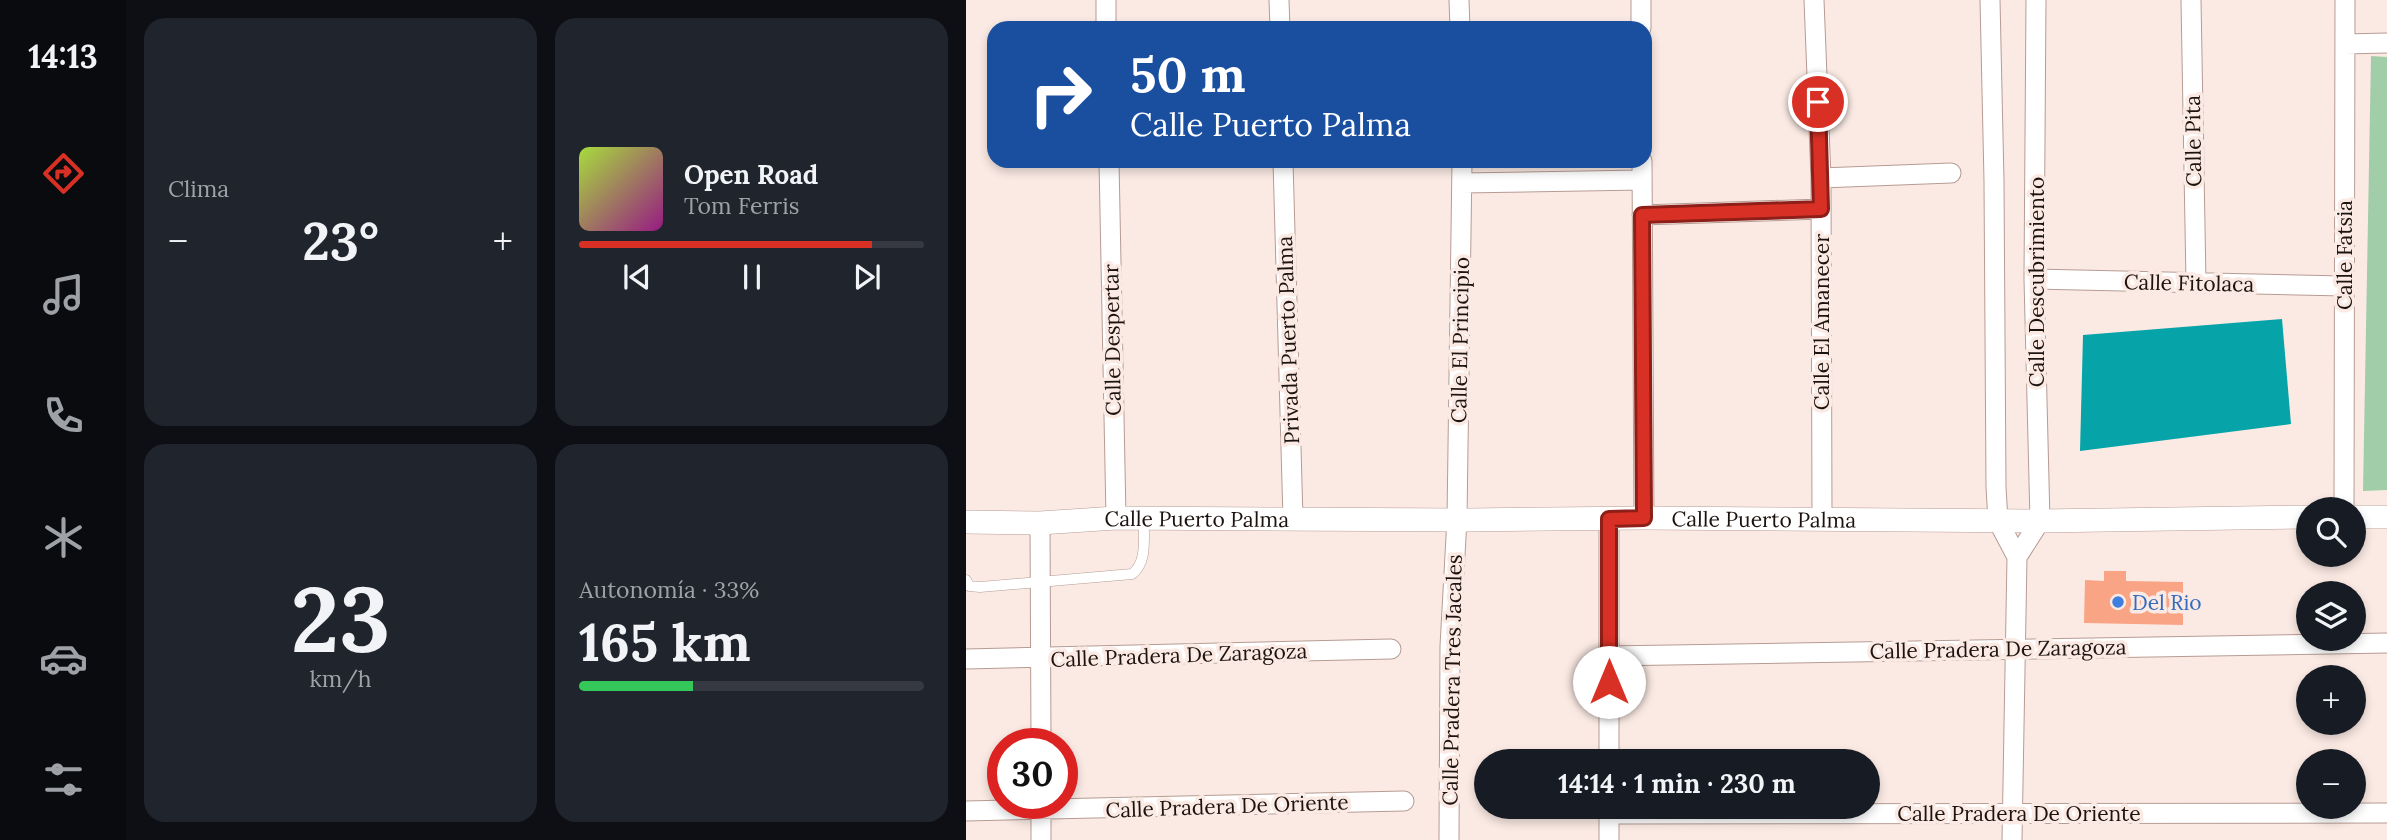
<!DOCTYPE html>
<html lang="es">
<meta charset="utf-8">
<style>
body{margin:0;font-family:Lora,serif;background:#20242c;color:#f1f3f6;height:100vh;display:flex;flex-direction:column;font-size:26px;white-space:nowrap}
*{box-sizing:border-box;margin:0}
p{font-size:23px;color:#9ea1a6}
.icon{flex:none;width:38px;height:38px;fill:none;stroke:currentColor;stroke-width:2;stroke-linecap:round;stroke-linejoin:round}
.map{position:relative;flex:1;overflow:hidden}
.details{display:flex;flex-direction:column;gap:18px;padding:18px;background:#0d0f14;width:840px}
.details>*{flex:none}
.top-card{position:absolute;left:21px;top:21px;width:665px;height:147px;border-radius:21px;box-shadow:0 4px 10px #0003;background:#1a4fa0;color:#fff;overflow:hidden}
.tools{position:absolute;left:1330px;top:497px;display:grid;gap:14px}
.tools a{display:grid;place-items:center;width:70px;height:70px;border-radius:50%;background:#171b24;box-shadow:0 4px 10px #0003;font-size:35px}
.speed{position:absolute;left:21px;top:728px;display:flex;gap:14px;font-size:35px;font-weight:700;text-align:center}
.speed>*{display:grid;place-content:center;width:91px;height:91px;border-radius:50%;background:#171b24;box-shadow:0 4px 10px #0003;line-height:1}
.speed .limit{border:10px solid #d22;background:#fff;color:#111}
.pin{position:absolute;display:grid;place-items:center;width:60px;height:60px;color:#fff;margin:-30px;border:4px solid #fff;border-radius:50%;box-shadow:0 2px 7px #0007}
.me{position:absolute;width:77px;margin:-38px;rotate:0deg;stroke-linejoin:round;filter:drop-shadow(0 0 5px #0008)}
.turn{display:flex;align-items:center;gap:24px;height:147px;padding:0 28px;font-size:32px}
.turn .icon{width:91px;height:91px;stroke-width:2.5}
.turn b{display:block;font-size:49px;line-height:60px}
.big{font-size:52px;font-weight:800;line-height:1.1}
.details .tile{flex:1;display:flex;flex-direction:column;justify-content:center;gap:10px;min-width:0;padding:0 24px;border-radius:21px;background:#20242c}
.details .dial{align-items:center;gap:0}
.dial b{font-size:91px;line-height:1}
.song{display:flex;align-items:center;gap:21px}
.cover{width:84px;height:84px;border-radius:10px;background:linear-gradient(135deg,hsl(80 70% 55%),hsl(310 70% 35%))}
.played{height:7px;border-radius:4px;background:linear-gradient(90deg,#d93025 85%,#363941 85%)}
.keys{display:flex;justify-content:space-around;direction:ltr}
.heat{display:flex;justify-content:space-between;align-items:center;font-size:38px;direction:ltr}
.charge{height:10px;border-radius:5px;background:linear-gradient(90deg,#34c759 33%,#363941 0)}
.details .tiles{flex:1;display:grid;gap:18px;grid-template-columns:repeat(2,1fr)}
.trip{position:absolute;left:508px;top:749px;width:406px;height:70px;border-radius:35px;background:#171b24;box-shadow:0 4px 10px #0003;font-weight:800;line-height:70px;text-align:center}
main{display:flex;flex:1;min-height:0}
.tab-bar{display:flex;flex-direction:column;width:126px;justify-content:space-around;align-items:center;background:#090b0e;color:#9ea1a6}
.tab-bar .icon{width:49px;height:49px}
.tab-bar .on{color:#d93025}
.tab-bar b{font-size:32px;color:#f1f3f6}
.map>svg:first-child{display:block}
</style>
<main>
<nav class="tab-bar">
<b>14:13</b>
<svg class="icon on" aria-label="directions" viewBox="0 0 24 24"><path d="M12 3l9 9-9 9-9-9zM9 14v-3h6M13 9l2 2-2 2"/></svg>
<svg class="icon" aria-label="music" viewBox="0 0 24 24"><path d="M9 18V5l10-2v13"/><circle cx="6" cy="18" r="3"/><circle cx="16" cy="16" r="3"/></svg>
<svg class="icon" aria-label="phone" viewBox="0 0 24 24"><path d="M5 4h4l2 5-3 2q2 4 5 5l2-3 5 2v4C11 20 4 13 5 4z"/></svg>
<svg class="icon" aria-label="climate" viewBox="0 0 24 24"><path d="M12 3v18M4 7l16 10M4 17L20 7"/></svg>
<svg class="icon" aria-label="car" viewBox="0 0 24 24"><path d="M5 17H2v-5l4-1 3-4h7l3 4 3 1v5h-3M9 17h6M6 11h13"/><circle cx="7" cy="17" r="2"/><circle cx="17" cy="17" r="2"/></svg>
<svg class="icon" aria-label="filters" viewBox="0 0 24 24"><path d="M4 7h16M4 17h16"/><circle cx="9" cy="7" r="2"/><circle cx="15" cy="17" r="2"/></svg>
</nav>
<section class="details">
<div class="tiles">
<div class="tile"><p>Clima</p>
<div class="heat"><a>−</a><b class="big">23°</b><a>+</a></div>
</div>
<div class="tile">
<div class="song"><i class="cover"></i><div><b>Open Road</b><p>Tom Ferris</p></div></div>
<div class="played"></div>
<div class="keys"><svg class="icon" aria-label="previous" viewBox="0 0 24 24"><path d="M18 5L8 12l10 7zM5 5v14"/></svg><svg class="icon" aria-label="pause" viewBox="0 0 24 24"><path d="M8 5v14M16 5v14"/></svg><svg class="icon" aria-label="next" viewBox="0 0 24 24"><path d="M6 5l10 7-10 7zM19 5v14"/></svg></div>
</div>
<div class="tile dial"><b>23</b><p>km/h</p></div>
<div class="tile"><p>Autonomía · 33%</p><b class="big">165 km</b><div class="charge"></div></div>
</div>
</section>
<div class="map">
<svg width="1421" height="840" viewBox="0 0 1421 840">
<rect width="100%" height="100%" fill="#fbeae4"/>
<!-- green -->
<path fill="#a2cda9" d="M 1405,56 L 1421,57 L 1421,490 L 1397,491 Z"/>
<!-- water -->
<path fill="#06a4a9" d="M 1316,319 L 1325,424 L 1114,451 L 1117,335 Z"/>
<!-- building -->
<path fill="#f9a485" d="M 1138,571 L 1160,571 L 1160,581 L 1217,582 L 1217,625 L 1118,623 L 1119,580 L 1138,581 Z"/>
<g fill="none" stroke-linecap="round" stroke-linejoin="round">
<!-- service casing -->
<g stroke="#b69c93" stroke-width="11">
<path id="service" d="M 0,580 L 3,586 L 14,587 L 166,574 C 182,562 177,537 178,519"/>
</g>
<!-- minor casing -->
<g stroke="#b69c93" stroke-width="21">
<path id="minor" d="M 140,0 L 140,28
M 313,0 L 314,28
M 493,0 L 494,28
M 675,0 L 675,28
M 848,0 L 855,178 L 856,518
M 1024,0 L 1028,181 L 1030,487 L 1032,521 L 1051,557 L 1046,840
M 1225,0 L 1230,283
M 1379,44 L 1421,43
M 143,161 L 150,518
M 317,161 L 327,519
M 676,161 L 678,518
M 855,178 L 985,173
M 496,183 L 676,180
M 676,215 L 855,209
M 1068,279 L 1378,286
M 1378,509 L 1379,0
M 643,519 L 643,761
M 74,523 L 75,744
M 1051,557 L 1074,521 L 1068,279 L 1070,0
M 642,656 L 1421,643
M 0,659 L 425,649
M 75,803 L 75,840
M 643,807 L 643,840
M 0,811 L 438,801
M 643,814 L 1421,813
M 483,840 L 484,646 L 491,519 L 496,161"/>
</g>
<!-- tertiary casing -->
<g stroke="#b69c93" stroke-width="24">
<g id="tertiary">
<path d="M 1388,517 L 1421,517"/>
<path id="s1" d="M 0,522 L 74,523 L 150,518 L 501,520 L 678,518 L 1074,521 L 1342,517"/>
</g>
</g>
<!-- service -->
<use href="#service" stroke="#fff" stroke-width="10"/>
<!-- minor -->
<use href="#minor" stroke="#fff" stroke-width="19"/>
<!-- tertiary -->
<use href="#tertiary" stroke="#fff" stroke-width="23"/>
</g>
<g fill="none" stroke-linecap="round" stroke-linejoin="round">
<!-- route casing -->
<g stroke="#8d1f18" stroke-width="18">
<path id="route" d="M 643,682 L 643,519 L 678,518 L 676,215 L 855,209 L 852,102"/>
</g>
<!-- route -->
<use href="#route" stroke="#d93025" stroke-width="12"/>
</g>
<!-- markers -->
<circle fill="#3f7fe0" stroke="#fbeae4" stroke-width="2.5" cx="1152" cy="602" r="7"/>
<g text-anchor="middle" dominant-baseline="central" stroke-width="7" stroke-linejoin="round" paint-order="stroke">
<!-- street labels -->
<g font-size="21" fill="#1c130f" stroke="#fbeae4">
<text transform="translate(1227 141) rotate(-91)">Calle Pita</text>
<text transform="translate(1378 255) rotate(-90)">Calle Fatsia</text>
<text transform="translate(1070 282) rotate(-90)">Calle Descubrimiento</text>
<text transform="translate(1223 283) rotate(1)">Calle Fitolaca</text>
<text transform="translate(855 322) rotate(-90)">Calle El Amanecer</text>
<text transform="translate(146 340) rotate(-91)">Calle Despertar</text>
<text transform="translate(322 340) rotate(-92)">Privada Puerto Palma</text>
<text transform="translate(494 340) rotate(-89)">Calle El Principio</text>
<text stroke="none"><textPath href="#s1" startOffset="798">Calle Puerto Palma</textPath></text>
<text stroke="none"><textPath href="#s1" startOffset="231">Calle Puerto Palma</textPath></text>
<text transform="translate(1032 649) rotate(-1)">Calle Pradera De Zaragoza</text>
<text transform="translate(213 655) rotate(-2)">Calle Pradera De Zaragoza</text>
<text transform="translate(486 680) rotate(-89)">Calle Pradera Tres Jacales</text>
<text transform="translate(261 806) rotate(-2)">Calle Pradera De Oriente</text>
<text x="1053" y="813">Calle Pradera De Oriente</text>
</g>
<!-- shop labels -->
<g font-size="21" fill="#366cbe" stroke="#fbeae4" text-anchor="start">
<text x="1166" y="602">Del Rio</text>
</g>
</g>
</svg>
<div class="tools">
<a><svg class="icon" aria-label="search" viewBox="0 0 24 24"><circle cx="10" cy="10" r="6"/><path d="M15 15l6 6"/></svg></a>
<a><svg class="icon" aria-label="layers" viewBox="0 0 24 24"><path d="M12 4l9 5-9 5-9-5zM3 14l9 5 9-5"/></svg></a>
<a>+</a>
<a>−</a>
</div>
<div class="speed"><div class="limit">30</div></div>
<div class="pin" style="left:852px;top:102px;background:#d93025"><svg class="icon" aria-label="arrive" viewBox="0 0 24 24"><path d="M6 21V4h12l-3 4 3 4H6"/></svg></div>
<svg class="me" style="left:643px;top:682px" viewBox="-20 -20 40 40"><circle r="19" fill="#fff"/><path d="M0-13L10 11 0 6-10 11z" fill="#d93025"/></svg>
<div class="trip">14:14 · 1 min · 230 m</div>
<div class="top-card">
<div class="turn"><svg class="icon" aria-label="right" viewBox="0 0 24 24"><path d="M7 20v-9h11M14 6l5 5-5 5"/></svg><div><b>50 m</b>Calle Puerto Palma</div></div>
</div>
</div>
</main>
